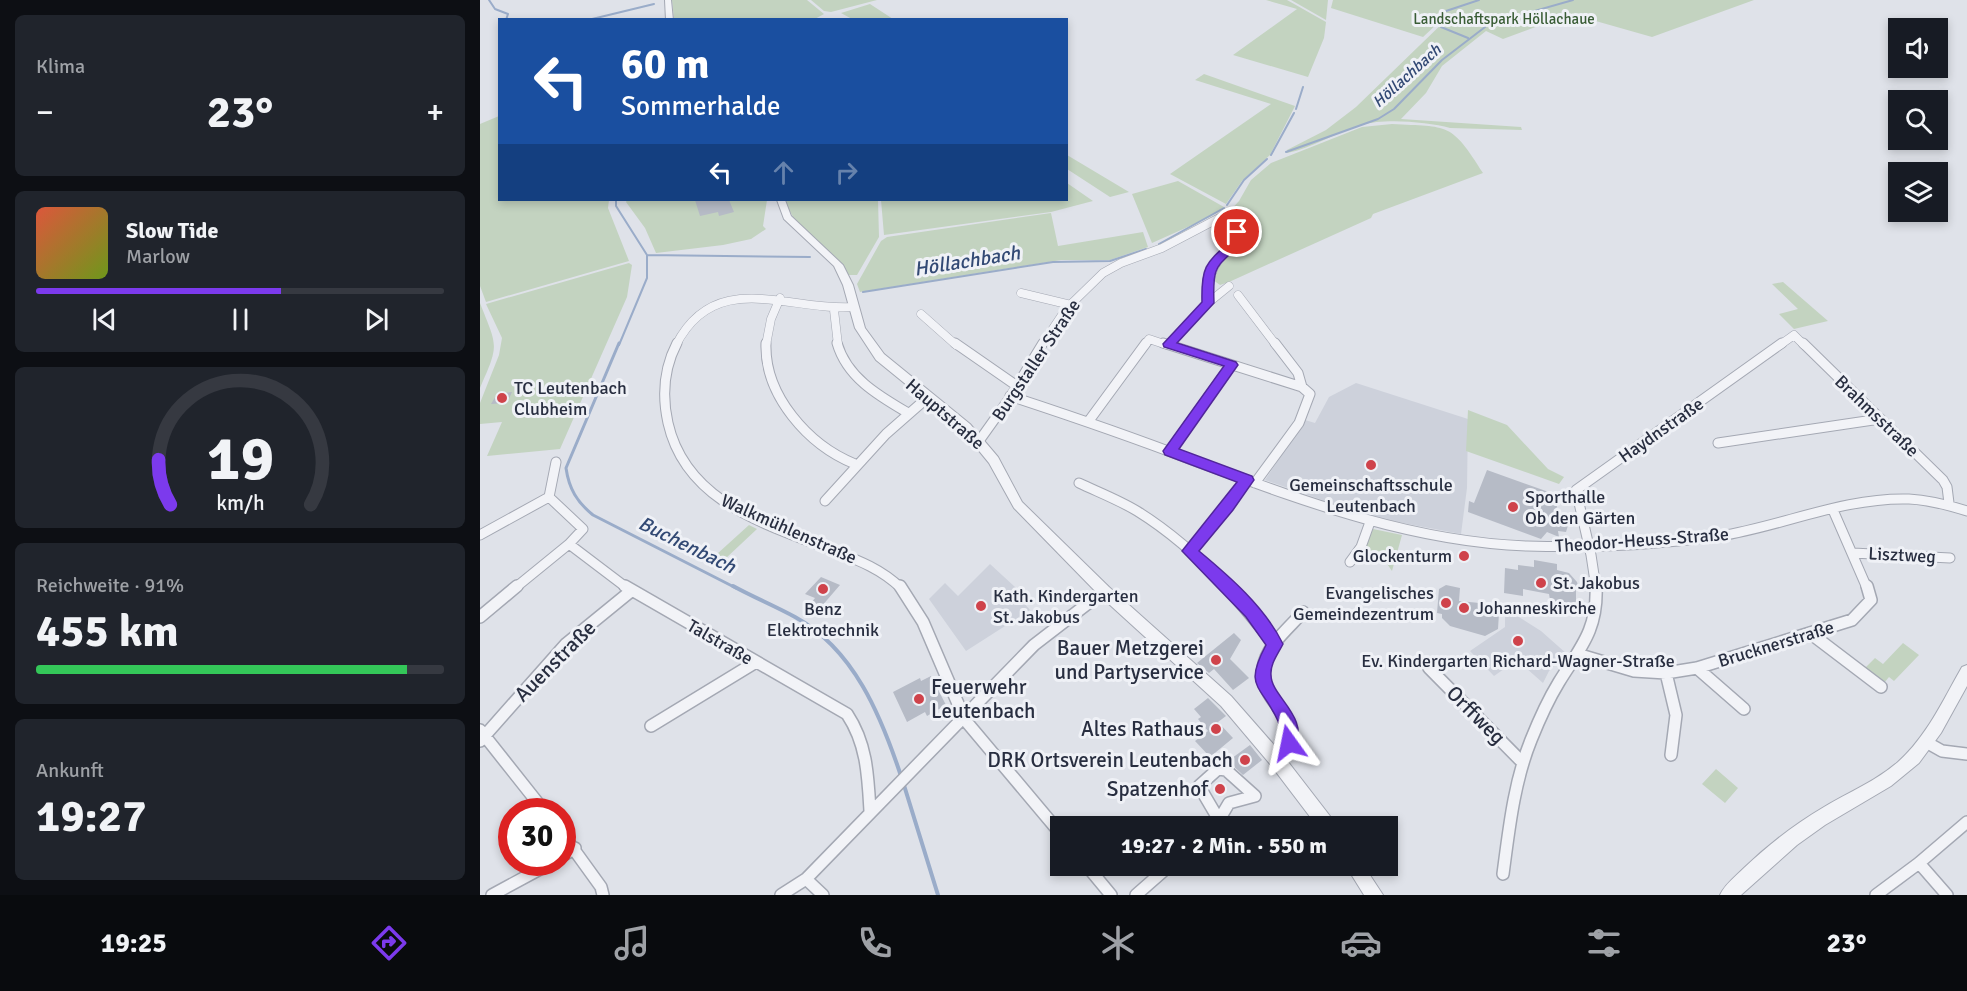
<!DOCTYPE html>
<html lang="de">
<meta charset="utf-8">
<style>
body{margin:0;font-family:Signika,sans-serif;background:#20242c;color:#f1f3f6;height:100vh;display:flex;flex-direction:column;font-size:22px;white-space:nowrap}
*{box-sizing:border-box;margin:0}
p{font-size:20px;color:#9ea1a6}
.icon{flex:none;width:33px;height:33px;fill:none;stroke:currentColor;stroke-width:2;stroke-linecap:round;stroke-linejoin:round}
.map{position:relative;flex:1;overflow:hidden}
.sheet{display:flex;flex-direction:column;gap:15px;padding:15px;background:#0d0f14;width:480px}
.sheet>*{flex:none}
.top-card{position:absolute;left:18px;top:18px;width:570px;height:183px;border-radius:0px;box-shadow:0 3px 9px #0003;background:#1a4fa0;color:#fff;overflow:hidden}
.buttons{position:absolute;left:1408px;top:18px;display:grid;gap:12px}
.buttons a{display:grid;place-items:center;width:60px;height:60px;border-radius:0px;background:#171b24;box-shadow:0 3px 9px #0003;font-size:30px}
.speed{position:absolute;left:18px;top:798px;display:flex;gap:12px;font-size:30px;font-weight:700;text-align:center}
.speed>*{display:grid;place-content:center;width:78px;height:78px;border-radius:50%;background:#171b24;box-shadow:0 3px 9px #0003;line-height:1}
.speed .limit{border:9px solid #d22;background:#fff;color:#111}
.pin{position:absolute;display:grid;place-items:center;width:51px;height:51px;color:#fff;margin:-26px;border:3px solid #fff;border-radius:50%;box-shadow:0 2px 6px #0007}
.me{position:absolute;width:66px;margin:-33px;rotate:348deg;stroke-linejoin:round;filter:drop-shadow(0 0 4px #0008)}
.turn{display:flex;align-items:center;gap:21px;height:126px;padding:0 24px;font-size:27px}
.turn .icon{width:78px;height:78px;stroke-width:2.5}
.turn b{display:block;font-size:42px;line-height:51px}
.lanes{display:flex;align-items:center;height:57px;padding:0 24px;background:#0003;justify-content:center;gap:30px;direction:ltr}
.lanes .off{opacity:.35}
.big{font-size:45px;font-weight:800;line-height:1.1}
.sheet .tile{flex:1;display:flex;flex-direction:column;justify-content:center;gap:9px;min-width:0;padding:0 21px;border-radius:9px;background:#20242c}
.sheet .dial{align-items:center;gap:0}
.dial svg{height:156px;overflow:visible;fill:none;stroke:#363941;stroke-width:7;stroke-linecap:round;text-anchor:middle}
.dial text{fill:#f1f3f6;stroke:none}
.song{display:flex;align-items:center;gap:18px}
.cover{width:72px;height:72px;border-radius:9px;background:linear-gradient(135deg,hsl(10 70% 55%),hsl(80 70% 35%))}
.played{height:6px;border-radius:3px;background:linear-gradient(90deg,#7c3aed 60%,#363941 60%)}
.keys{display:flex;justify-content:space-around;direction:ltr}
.heat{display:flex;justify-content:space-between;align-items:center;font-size:33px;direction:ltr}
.charge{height:9px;border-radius:4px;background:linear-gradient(90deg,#34c759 91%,#363941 0)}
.trip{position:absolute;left:570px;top:816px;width:348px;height:60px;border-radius:0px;background:#171b24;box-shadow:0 3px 9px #0003;font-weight:800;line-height:60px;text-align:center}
.menu{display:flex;height:96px;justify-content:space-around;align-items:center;background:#090b0e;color:#9ea1a6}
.menu .icon{width:42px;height:42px}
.menu .current{color:#7c3aed}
.menu b{font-size:27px;color:#f1f3f6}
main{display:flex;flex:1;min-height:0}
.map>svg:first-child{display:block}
</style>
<main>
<section class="sheet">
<div class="tile"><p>Klima</p>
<div class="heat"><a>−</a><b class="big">23°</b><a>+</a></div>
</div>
<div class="tile">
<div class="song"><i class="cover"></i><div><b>Slow Tide</b><p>Marlow</p></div></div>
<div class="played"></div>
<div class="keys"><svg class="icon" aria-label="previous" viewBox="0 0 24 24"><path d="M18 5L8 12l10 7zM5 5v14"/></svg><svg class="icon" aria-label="pause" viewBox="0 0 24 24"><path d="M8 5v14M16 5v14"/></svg><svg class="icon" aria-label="next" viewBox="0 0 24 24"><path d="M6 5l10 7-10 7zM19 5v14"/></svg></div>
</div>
<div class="tile dial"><svg viewBox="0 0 100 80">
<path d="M14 69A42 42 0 1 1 86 69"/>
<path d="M14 69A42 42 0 0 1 8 46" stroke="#7c3aed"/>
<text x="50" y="56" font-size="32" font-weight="700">19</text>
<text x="50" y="72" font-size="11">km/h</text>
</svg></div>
<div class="tile"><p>Reichweite · 91%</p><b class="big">455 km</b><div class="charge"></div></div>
<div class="tile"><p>Ankunft</p><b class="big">19:27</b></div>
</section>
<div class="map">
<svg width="1487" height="895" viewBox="0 0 1487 895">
<rect width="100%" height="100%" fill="#dfe2e9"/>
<!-- built -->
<path fill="#cdd1db" d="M 876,383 L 988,419 L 987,488 L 981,534 L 891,517 L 785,480 L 825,420 L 835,423 L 849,397 Z
M 510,564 L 549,600 L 544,603 L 550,610 L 486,651 L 449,599 L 465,583 L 478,596 Z
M 1031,612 L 1061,631 L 1087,654 L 1069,671 L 1063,683 L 1037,660 L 1014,676 L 990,651 L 1025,627 L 1025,616 Z"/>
<!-- green -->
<path fill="#c3d3c0" d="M 192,0 L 327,0 L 344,14 L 333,20 L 194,19 Z
M 331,0 L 397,0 L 351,12 L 344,11 Z
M 786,0 L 807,0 L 846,22 L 844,38 L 828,77 L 753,55 L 817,9 Z
M 811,0 L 848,0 L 846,20 Z
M 853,0 L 1274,0 L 1172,37 L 1091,14 L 1023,39 L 1006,31 L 962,66 L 946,93 L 921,119 L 1041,127 L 1042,130 L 970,128 C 948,122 904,118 882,125 C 856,132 833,148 807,153 L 807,150 L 846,130 L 876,107 L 971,15 L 967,13 L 954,23 L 957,24 L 943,37 L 851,8 Z
M 390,4 L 413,19 L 372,19 L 361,13 Z
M 724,74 L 815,106 L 790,155 L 762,181 L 746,204 L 690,174 L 791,104 L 715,80 Z
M 19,116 L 20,200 L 129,200 L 128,208 L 149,261 L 6,302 L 0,286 L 0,124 Z
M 912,124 C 969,127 971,122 1003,173 L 893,214 L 891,218 L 749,282 L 740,285 L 729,277 L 738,260 L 762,240 L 746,215 L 759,201 L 771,180 L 791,163 L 882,127 Z
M 586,155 L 587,155 L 649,192 L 630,197 L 587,169 Z
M 698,181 L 744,207 L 730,217 L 672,243 L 652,194 Z
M 587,183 L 613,201 L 571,212 L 404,235 L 401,200 L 586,200 Z
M 147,200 L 287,200 L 283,226 L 286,229 L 271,239 L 243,245 L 176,253 L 165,228 L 146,202 Z
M 306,200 L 398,200 L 399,237 L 377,275 L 369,275 C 350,250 313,231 306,200 Z
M 571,213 L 578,246 L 663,232 L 668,247 L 630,260 L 581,260 L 380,292 L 377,284 L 401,241 L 407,237 Z
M 149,263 L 152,265 L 147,297 L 80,449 L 7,456 L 22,422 L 0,424 L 0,403 L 19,355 L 22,338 L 6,304 Z
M 1303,282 L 1348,321 L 1314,329 L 1299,314 L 1318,309 L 1292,284 Z
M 0,303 C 17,347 20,343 0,388 Z
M 988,410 L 1027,425 L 1068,469 L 1084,477 L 1079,484 L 986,451 Z
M 269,525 L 277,529 L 245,559 L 237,554 Z
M 893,529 L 922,535 L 912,571 L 903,558 L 885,549 Z
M 1423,643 L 1439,655 L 1414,681 L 1409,677 L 1404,683 L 1384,669 L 1395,658 L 1403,664 Z
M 1236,769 L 1258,788 L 1245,803 L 1222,784 Z"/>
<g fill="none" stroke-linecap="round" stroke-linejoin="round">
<!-- stream-far2 -->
<path stroke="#9aacc9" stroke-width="2" d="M 9,0 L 15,9 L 28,14 L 26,20
M 108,20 L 174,4
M 950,23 L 966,11 L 999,0
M 961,27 L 988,38
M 816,109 L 823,87
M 806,152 L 898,119 L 914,109 L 962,60 L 1009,24 L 1093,0
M 791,155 L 814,113
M 136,200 L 136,206 L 167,255 L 167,278 L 139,345
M 747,205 L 764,180 L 787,159
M 679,244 L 744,208
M 167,255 L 330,257
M 383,292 L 573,262 L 630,261 L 666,249"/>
<!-- stream-far1 -->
<path stroke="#9aacc9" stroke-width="3" d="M 139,343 L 86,468 C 89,489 97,502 113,515 L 256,588"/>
<!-- stream -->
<path stroke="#9aacc9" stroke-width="4" d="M 253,586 C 273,597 295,606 315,617 C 374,649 401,716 421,776
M 423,782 L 458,895"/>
</g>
<!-- building -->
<path fill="#b6bbc6" d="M 215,200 L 249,200 L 254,212 L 239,216 L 238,212 L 220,216 Z
M 32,392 L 27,403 L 11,404 L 17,394 Z
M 1007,470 L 1080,496 L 1075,513 L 1090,519 L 1086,532 L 1078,531 L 1079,537 L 1067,532 L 1061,539 L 988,512 L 989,501 L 994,503 Z
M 1054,560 L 1077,564 L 1077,570 L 1089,573 L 1097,582 L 1099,590 L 1096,589 L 1096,602 L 1089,604 L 1070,600 L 1069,594 L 1043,589 L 1043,596 L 1024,593 L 1025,568 L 1038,570 L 1038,565 L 1054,567 Z
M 341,577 L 360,585 L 341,607 L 331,603 L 335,598 L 325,594 Z
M 966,585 L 980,588 L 979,601 L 1010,604 L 1010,611 L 1019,613 L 1018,629 L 1005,636 L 970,626 L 962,618 L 962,614 L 957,613 L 959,589 Z
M 754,633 L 761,640 L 750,659 L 769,678 L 753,690 L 734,669 L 729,673 L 717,663 Z
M 451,676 L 466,705 L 447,716 L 445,712 L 427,722 L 413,692 L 440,678 L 441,681 Z
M 728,698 L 746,716 L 738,722 L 753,738 L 730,757 L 715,741 L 728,731 L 718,719 L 721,717 L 714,709 Z
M 770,745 L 782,760 L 763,775 L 748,761 Z"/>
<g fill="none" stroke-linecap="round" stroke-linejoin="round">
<!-- minor-far2 casing -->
<g stroke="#a4a8b3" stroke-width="9">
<path id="minor-far2" d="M 541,293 L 591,305
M 758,295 L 796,345
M 354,310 L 358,345
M 441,314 L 476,345
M 689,344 L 728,303 L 749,286
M 196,345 C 236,267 310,312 374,307
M 286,345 L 291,319 L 300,298
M 562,345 L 586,309 L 623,273 L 641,263 L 682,248 L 743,216 L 757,232 L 758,239 C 735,262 728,269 728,303
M 665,345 L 669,339 L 687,345
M 1300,345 L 1314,335 L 1324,345"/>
</g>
<!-- minor-far1 casing -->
<g stroke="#a4a8b3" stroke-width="11">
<path id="minor-far1" d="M 197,343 C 184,368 182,396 188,423 C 206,503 288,525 354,551 C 380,561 401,569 421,588
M 286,343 C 284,395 328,445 375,464
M 357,343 C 367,378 399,396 428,413
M 475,343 L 537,386
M 683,343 L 822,387 L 830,394 L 819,423 L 775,483
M 795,343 L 818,373 L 822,387
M 1323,343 L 1463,480 L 1467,487 L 1469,503
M 530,396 C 591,416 652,437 712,460 C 821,500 930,542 1047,546 C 1110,548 1177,545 1240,536 C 1303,526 1364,497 1429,499 C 1449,500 1468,505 1487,511
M 608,422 L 666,343
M 499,441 L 529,399 L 563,343
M 1238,443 L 1400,419
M 690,451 L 751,365
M 76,462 L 69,497 L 103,529 L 89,544 L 147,588
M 599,483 C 618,492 639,500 657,511 C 691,532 721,559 749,588
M 345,501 L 406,434 L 447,398
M 1353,510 L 1387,588
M 0,535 L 69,497
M 709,551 L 767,480
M 1373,553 L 1470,558
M 870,562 L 881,547 L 890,522
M 35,588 L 89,544
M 1116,588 L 1111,555 L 1096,490 L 1302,343"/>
</g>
<!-- minor casing -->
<g stroke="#a4a8b3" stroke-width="14">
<path id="minor" d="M 145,586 L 367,714 C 387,744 388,776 390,811
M 420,586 L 443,622 L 485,720 L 580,833
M 747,586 L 795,644
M 0,617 L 37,586
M 1330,633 L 1401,687
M 1097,654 L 1154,671 L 1186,673 L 1217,668 L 1372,620 L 1391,600 L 1387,586
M 949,668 L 1042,762
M 1217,668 L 1264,709
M 1186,673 L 1196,715 L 1191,755
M 171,726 L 276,662
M 0,730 L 65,812
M 0,741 L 86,644 L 151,591
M 1446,742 L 1462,751 L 1487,754
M 796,759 C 833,716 778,707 783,668 C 786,646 809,628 823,612
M 738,769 L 746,770 L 775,796 L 749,803 L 739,820 L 719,786 Z
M 732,826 L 739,820
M 82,833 L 121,887 L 123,895
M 82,856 L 95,848
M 1439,863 L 1467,895
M 607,866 L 631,895
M 1023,874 C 1029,829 1034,782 1051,740 C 1059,720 1068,700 1079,682 C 1100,648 1118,630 1116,586
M 326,879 L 343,895
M 12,895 L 73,862
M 301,895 L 326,879 L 554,645 L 624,591
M 656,895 L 689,866
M 1396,895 L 1439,863 L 1487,822"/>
</g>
<!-- tertiary casing -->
<g stroke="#a4a8b3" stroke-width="2">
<path id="tertiary" d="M 185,0 L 191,0 L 193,20 L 186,20 Z
M 297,200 L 305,200 L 311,216 L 363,265 L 373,285 L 385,328 L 404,354 L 490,424 L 518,457 L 542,502 L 629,587 L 751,696 L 802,754 L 853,820 L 855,826 L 837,826 L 790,764 L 741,706 L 619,595 L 534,508 L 509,463 L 482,430 L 396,360 L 375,328 L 363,285 L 354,266 L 304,219 Z
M 1487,665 L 1487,686 L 1461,733 L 1439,763 L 1411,786 L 1345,825 L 1317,845 L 1261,895 L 1240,895 C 1245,884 1256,876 1264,868 C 1288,845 1315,824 1344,807 C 1369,792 1396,781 1418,762 C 1447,736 1463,700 1482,667 Z
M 866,866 L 884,866 L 903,895 L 884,895 Z"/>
</g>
<!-- minor-far2 -->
<use href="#minor-far2" stroke="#f2f3f7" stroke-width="8"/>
<!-- minor-far1 -->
<use href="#minor-far1" stroke="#f2f3f7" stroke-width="9"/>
<!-- minor -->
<use href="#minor" stroke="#f2f3f7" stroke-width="11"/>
<!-- tertiary -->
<use href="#tertiary" fill="#f2f3f7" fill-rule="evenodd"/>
</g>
<!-- route -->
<path fill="#7c3aed" stroke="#51269a" stroke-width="1.5" d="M 753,229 L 761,229 L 764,239 C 739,269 732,259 734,303 L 697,343 L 756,362 L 758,365 L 699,449 L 772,476 L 774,480 L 753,510 L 719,551 C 749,576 785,607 803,644 C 798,654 790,664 791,675 C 791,697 830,716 815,749 L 809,751 L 803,749 C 799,740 802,731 798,721 C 781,684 763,688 786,645 L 766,617 L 702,551 L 757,482 L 685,455 L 683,451 L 744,366 L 684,347 L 683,344 L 722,302 C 721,265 726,263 753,239 Z"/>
<!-- markers -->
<g fill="#cf434b" stroke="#eff1f6" stroke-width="2">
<circle cx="22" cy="398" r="6"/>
<circle cx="891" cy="465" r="6"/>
<circle cx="1033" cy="507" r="6"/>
<circle cx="984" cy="556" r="6"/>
<circle cx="1061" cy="583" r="6"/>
<circle cx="343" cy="589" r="6"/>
<circle cx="966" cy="603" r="6"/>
<circle cx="501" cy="606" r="6"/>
<circle cx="984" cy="608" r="6"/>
<circle cx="1038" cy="641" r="6"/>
<circle cx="736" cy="660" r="6"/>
<circle cx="439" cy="699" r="6"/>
<circle cx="736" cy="729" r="6"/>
<circle cx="765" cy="760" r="6"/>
<circle cx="740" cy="789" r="6"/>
</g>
<g text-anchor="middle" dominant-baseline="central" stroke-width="6" stroke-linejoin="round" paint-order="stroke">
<!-- far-park labels -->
<g font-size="15" fill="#395c35" stroke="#eff1f6">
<text x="1024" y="19">Landschaftspark Höllachaue</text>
</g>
<!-- far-water labels -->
<g font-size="16" font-style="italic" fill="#324974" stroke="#eff1f6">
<text transform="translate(927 76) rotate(-42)">Höllachbach</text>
</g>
<!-- street labels -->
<g font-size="18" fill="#282e40" stroke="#eff1f6">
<text transform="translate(556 360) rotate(-56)">Burgstaller Straße</text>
<text transform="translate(465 414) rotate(41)">Hauptstraße</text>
<text transform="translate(1397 416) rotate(44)">Brahmsstraße</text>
<text transform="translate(1181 430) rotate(-35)">Haydnstraße</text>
<text transform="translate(309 529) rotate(24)">Walkmühlenstraße</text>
<text transform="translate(1162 540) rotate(-4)">Theodor-Heuss-Straße</text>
<text transform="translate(1422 555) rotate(3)">Lisztweg</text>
<text transform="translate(240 642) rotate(30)">Talstraße</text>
<text transform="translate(1296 644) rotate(-17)">Brucknerstraße</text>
</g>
<!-- poi labels -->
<g font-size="18" fill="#282e40" stroke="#eff1f6" text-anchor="start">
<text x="34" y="388">TC Leutenbach<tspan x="34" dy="21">Clubheim</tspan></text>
<text x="891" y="485" text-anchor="middle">Gemeinschaftsschule<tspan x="891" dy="21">Leutenbach</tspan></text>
<text x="1045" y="497">Sporthalle<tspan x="1045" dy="21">Ob den Gärten</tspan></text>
<text x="972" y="556" text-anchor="end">Glockenturm</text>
<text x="1073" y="583">St. Jakobus</text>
<text x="954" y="593" text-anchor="end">Evangelisches<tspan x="954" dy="21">Gemeindezentrum</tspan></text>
<text x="513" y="596">Kath. Kindergarten<tspan x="513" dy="21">St. Jakobus</tspan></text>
<text x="996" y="608">Johanneskirche</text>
<text x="343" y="609" text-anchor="middle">Benz<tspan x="343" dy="21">Elektrotechnik</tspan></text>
<text x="1038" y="661" text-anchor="middle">Ev. Kindergarten Richard-Wagner-Straße</text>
</g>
<!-- water labels -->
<g font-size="20" font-style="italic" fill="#324974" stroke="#eff1f6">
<text transform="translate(487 261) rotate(-9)">Höllachbach</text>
<text transform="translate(207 545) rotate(26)">Buchenbach</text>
</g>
<!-- near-poi labels -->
<g font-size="21" fill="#282e40" stroke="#eff1f6" text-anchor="end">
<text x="724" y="648">Bauer Metzgerei<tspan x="724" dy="24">und Partyservice</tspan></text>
<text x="451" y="687" text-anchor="start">Feuerwehr<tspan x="451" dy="24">Leutenbach</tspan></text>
<text x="724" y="729">Altes Rathaus</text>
<text x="753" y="760">DRK Ortsverein Leutenbach</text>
<text x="728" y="789">Spatzenhof</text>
</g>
<!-- near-street labels -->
<g font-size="21" fill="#282e40" stroke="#eff1f6">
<text transform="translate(75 661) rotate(-45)">Auenstraße</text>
<text transform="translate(996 715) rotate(45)">Orffweg</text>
</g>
</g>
</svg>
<div class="buttons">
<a><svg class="icon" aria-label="sound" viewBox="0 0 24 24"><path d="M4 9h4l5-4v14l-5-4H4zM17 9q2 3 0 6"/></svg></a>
<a><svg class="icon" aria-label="search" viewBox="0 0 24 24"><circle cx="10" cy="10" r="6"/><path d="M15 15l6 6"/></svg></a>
<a><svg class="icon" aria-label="layers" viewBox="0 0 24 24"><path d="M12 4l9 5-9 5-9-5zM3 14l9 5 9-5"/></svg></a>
</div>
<div class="speed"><div class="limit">30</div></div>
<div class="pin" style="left:757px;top:232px;background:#d93025"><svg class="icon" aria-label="arrive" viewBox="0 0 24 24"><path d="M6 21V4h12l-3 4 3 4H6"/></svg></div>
<svg class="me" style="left:809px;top:743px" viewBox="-20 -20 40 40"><path d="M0-17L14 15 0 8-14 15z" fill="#7c3aed" stroke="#fff" stroke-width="4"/></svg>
<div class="trip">19:27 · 2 Min. · 550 m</div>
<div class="top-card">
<div class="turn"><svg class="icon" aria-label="left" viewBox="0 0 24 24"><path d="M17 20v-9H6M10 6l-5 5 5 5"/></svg><div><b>60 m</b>Sommerhalde</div></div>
<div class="lanes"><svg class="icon" aria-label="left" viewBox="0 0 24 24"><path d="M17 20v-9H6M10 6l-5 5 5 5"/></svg><svg class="icon off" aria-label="ahead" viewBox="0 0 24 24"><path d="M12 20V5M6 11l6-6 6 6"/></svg><svg class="icon off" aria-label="right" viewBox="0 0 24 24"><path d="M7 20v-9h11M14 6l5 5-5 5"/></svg></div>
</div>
</div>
</main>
<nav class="menu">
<b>19:25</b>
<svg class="icon current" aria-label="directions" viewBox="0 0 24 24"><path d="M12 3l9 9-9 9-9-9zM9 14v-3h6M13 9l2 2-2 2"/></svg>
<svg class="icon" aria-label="music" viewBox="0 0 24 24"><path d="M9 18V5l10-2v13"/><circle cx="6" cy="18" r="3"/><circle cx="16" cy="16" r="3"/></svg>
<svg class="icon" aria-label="phone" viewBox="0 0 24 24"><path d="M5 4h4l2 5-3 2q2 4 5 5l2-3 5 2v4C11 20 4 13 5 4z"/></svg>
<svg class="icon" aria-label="climate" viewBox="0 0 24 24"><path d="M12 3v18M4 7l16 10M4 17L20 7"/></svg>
<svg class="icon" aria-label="car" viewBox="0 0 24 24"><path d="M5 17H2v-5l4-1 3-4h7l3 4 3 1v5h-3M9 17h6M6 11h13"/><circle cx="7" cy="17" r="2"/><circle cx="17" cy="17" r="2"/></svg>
<svg class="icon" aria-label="filters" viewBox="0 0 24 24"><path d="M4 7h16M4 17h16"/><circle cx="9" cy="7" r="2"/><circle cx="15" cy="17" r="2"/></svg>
<b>23°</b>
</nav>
